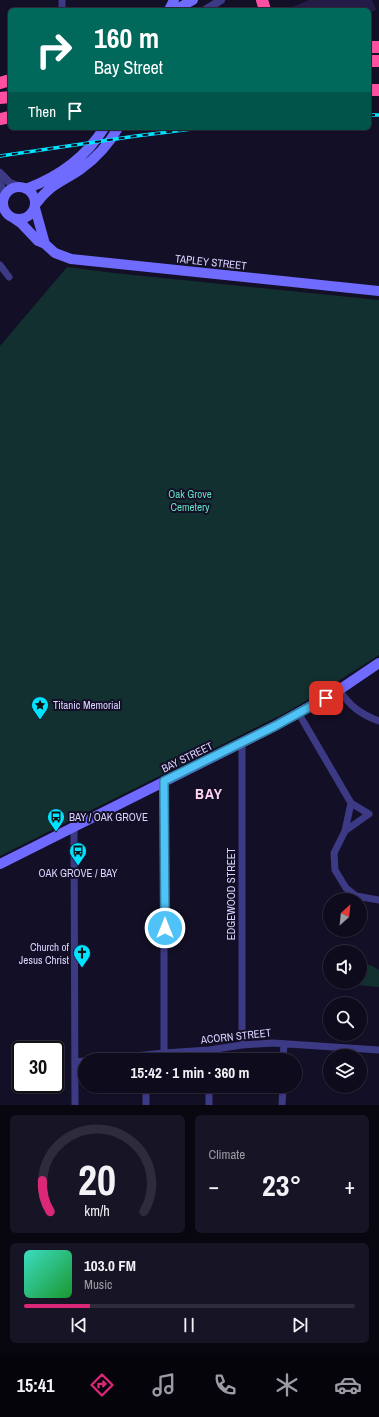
<!DOCTYPE html>
<meta charset="utf-8">
<style>
body{margin:0;font-family:"Archivo Narrow",sans-serif;background:#171425;color:#f1f3f6;height:100vh;display:flex;flex-direction:column;font-size:15px;white-space:nowrap}
*{box-sizing:border-box;margin:0}
p{font-size:13px;color:#9b9ba3}
.icon{flex:none;width:22px;height:22px;fill:none;stroke:currentColor;stroke-width:2;stroke-linecap:round;stroke-linejoin:round}
.map{position:relative;height:1105px;overflow:hidden}
.panel{display:flex;flex-direction:column;gap:10px;padding:10px;background:#08060f;flex:1}
.panel>*{flex:none}
.top-card{position:absolute;left:8px;top:8px;width:363px;height:122px;border-radius:6px;box-shadow:0 1px 3px #0004,0 0 0 1px #2e2b3b;background:#00695c;color:#fff;overflow:hidden}
.needle{width:26px;rotate:27deg}
.controls{position:absolute;left:323px;top:893px;display:grid;gap:8px}
.controls a{display:grid;place-items:center;width:44px;height:44px;border-radius:50%;background:#0e0b1c;box-shadow:0 1px 3px #0004,0 0 0 1px #2e2b3b;font-size:20px}
.speed{position:absolute;left:12px;top:1041px;display:flex;gap:8px;font-size:20px;font-weight:700;text-align:center}
.speed>*{display:grid;place-content:center;width:52px;height:52px;border-radius:50%;background:#0e0b1c;box-shadow:0 1px 3px #0004,0 0 0 1px #2e2b3b;line-height:1}
.speed .limit{border:2px solid #111;border-radius:6px;background:#fff;color:#111}
.pin{position:absolute;display:grid;place-items:center;width:34px;height:34px;color:#fff;margin:-17px;border-radius:8px;box-shadow:0 2px 6px #0006}
.me{position:absolute;width:44px;margin:-22px;rotate:0deg;stroke-linejoin:round;filter:drop-shadow(0 0 3px #0008)}
.turn{display:flex;align-items:center;gap:14px;height:84px;padding:0 20px;font-size:18px}
.turn .icon{width:52px;height:52px;stroke-width:2.5}
.turn b{display:block;font-size:28px;line-height:34px}
.then{display:flex;align-items:center;height:38px;padding:0 20px;background:#0003;gap:8px;font-size:15px}
.big{font-size:30px;font-weight:800;line-height:1.1}
.panel .card{flex:1;display:flex;flex-direction:column;justify-content:center;gap:6px;min-width:0;padding:0 14px;border-radius:6px;background:#171425}
.panel .dial{align-items:center;gap:0}
.dial svg{height:104px;overflow:visible;fill:none;stroke:#2e2b3b;stroke-width:7;stroke-linecap:round;text-anchor:middle}
.dial text{fill:#f1f3f6;stroke:none}
.song{display:flex;align-items:center;gap:12px}
.cover{width:48px;height:48px;border-radius:6px;background:linear-gradient(135deg,hsl(170 70% 55%),hsl(130 70% 35%))}
.played{height:4px;border-radius:2px;background:linear-gradient(90deg,#db2777 20%,#2e2b3b 20%)}
.keys{display:flex;justify-content:space-around;direction:ltr}
.heat{display:flex;justify-content:space-between;align-items:center;font-size:22px;direction:ltr}
.panel .tiles{flex:1;display:grid;gap:10px;grid-template-columns:1fr 1fr}
.card:last-child{grid-column:span 2}
.trip{position:absolute;left:78px;top:1053px;width:224px;height:40px;border-radius:20px;background:#0e0b1c;box-shadow:0 1px 3px #0004,0 0 0 1px #2e2b3b;font-weight:800;line-height:40px;text-align:center}
.menu{display:flex;height:64px;justify-content:space-around;align-items:center;background:#06040b;color:#9b9ba3}
.menu .icon{width:28px;height:28px}
.menu .on{color:#db2777}
.menu b{font-size:18px;color:#f1f3f6}
.map>svg:first-child{display:block}
</style>
<div class="map">
<svg width="379" height="1105" viewBox="0 0 379 1105">
<rect width="100%" height="100%" fill="#130f26"/>
<!-- green -->
<path fill="#12302f" d="M 67,267 L 114,273 L 379,300 L 379,655 L 321,692 L 287,712 L 0,856 L 0,346 Z
M 370,965 L 379,970 L 379,987 L 347,984 L 345,982 L 360,982 L 360,973 L 363,966 Z"/>
<!-- building -->
<path fill="#241b47" d="M 309,0 L 372,0 L 376,10 L 369,13 L 369,10 L 285,10 Z"/>
<g fill="none" stroke-linecap="round" stroke-linejoin="round">
<!-- minor -->
<path stroke="#3d3a85" stroke-width="7" d="M 62,0 L 62,10
M 0,265 L 9,277
M 339,690 C 350,706 360,714 379,721
M 299,714 L 351,803 L 369,814 L 345,831
M 242,744 L 242,1045
M 164,781 L 164,1053
M 351,803 L 345,831 L 334,853 L 335,870 L 346,888 L 356,896 L 379,900
M 74,828 L 75,1105
M 209,1050 L 209,1060
M 96,1060 L 164,1053 L 209,1050 L 242,1045 L 273,1043 L 379,1050
M 283,1060 L 284,1044
M 76,1062 L 85,1061
M 209,1086 L 209,1105
M 146,1105 L 146,1086
M 282,1105 L 283,1086"/>
<!-- tertiary -->
<path stroke="#3d3a85" stroke-width="8" d="M 205,10 L 221,0
M 0,173 L 10,183 L 20,187
M 0,183 L 5,197"/>
<!-- secondary -->
<path stroke="#6f6bff" stroke-width="10" d="M 169,10 L 174,0
M 175,10 L 193,0
M3 203a16 16 0 1 1 32 0a16 16 0 1 1-32 0Z
M 26,189 C 58,177 86,157 104,128
M 36,204 C 50,184 62,182 81,169 C 96,158 109,144 118,128
M 35,208 L 45,244
M 15,219 L 21,223 L 38,241 L 45,244 L 55,253 L 71,259 L 379,291
M 0,864 L 275,726 L 339,690 L 379,663"/>
<!-- motorway -->
<path stroke="#ff4fa3" stroke-width="12" d="M 262,0 L 265,10
M 369,47 L 379,47
M 369,61 L 379,61
M 0,83 L 10,80
M 369,90 L 379,90
M 0,98 L 10,97
M 0,119 L 10,117"/>
<!-- rail casing -->
<g stroke="#00e5ff" stroke-width="3.5">
<path id="rail" d="M 369,115 L 379,115
M 0,156 L 136,136 L 200,128"/>
</g>
<!-- rail -->
<use href="#rail" stroke="#130f26" stroke-width="2" stroke-dasharray="6" stroke-linecap="butt"/>
</g>
<g fill="none" stroke-linecap="round" stroke-linejoin="round">
<!-- route casing -->
<g stroke="#337fa1" stroke-width="10">
<path id="route" d="M 165,928 L 164,781 L 275,726 L 326,698"/>
</g>
<!-- route -->
<use href="#route" stroke="#4fc3f7" stroke-width="7"/>
</g>
<!-- icons -->
<defs>
<g id="sight-pin" transform="scale(0.9)"><path d="M0 17L-7.5 6A9.5 9.5 0 1 1 7.5 6Z" fill="#00e5ff" stroke="#130f26"/><path d="M0-6L1.8-2.2L6-1.7L2.9 1.2L3.7 5.4L0 3.3L-3.7 5.4L-2.9 1.2L-6-1.7L-1.8-2.2Z" fill="#111"/></g>
<g id="bus-pin" transform="scale(0.9)"><path d="M0 17L-7.5 6A9.5 9.5 0 1 1 7.5 6Z" fill="#00e5ff" stroke="#130f26"/><path d="M-5-6H5V4H4V6H2V4H-2V6H-4V4H-5ZM-3.5-4V0h7V-4ZM-3.5 1.2v1.5H-2V1.2ZM2 1.2v1.5H3.5V1.2Z" fill="#111"/></g>
<g id="church-pin" transform="scale(0.9)"><path d="M0 17L-7.5 6A9.5 9.5 0 1 1 7.5 6Z" fill="#00e5ff" stroke="#130f26"/><path d="M-1.2-6h2.4v3.5h3.3v2.4h-3.3V6h-2.4V-.1h-3.3v-2.4h3.3Z" fill="#111"/></g>
</defs>
<g fill-rule="evenodd">
<use href="#sight-pin" x="40" y="705"/>
<use href="#bus-pin" x="56" y="817"/>
<use href="#bus-pin" x="78" y="851"/>
<use href="#church-pin" x="82" y="953"/>
</g>
<g text-anchor="middle" dominant-baseline="central" stroke-width="4" stroke-linejoin="round" paint-order="stroke">
<!-- street labels -->
<g font-size="11" fill="#d9d4ff" stroke="#130f26">
<text transform="translate(211 262) rotate(6)">TAPLEY STREET</text>
<text transform="translate(187 757) rotate(-26)">BAY STREET</text>
<text transform="translate(231 894) rotate(-90)">EDGEWOOD STREET</text>
<text transform="translate(236 1036) rotate(-6)">ACORN STREET</text>
</g>
<!-- park labels -->
<g font-size="11" fill="#5fe0c0" stroke="#130f26">
<text x="190" y="494">Oak Grove<tspan x="190" dy="13">Cemetery</tspan></text>
</g>
<!-- poi labels -->
<g font-size="11" fill="#d9d4ff" stroke="#130f26" text-anchor="start">
<text x="53" y="705">Titanic Memorial</text>
<text x="69" y="817">BAY / OAK GROVE</text>
<text x="78" y="873" text-anchor="middle">OAK GROVE / BAY</text>
<text x="69" y="947" text-anchor="end">Church of<tspan x="69" dy="13">Jesus Christ</tspan></text>
</g>
<!-- district labels -->
<g font-size="15" font-weight="bold" letter-spacing="1" fill="#ffd6f0" stroke="#130f26">
<text x="209" y="793">BAY</text>
</g>
</g>
</svg>
<div class="controls">
<a><svg class="needle" viewBox="-14 -14 28 28"><path d="M0-13l5 13h-10z" fill="#e53935"/><path d="M0 13l5-13h-10z" fill="#9b9ba3"/></svg></a>
<a><svg class="icon" aria-label="sound" viewBox="0 0 24 24"><path d="M4 9h4l5-4v14l-5-4H4zM17 9q2 3 0 6"/></svg></a>
<a><svg class="icon" aria-label="search" viewBox="0 0 24 24"><circle cx="10" cy="10" r="6"/><path d="M15 15l6 6"/></svg></a>
<a><svg class="icon" aria-label="layers" viewBox="0 0 24 24"><path d="M12 4l9 5-9 5-9-5zM3 14l9 5 9-5"/></svg></a>
</div>
<div class="speed"><div class="limit">30</div></div>
<div class="pin" style="left:326px;top:698px;background:#d93025"><svg class="icon" aria-label="arrive" viewBox="0 0 24 24"><path d="M6 21V4h12l-3 4 3 4H6"/></svg></div>
<svg class="me" style="left:165px;top:928px" viewBox="-20 -20 40 40"><circle r="17" fill="#4fc3f7" stroke="#fff" stroke-width="3"/><path d="M0-11L8 9 0 5-8 9z" fill="#fff"/></svg>
<div class="trip">15:42 · 1 min · 360 m</div>
<div class="top-card">
<div class="turn"><svg class="icon" aria-label="right" viewBox="0 0 24 24"><path d="M7 20v-9h11M14 6l5 5-5 5"/></svg><div><b>160 m</b>Bay Street</div></div>
<div class="then">Then<svg class="icon" aria-label="arrive" viewBox="0 0 24 24"><path d="M6 21V4h12l-3 4 3 4H6"/></svg></div>
</div>
</div>
<section class="panel">
<div class="tiles">
<div class="card dial"><svg viewBox="0 0 100 80">
<path d="M14 69A42 42 0 1 1 86 69"/>
<path d="M14 69A42 42 0 0 1 8 45" stroke="#db2777"/>
<text x="50" y="56" font-size="32" font-weight="700">20</text>
<text x="50" y="72" font-size="11">km/h</text>
</svg></div>
<div class="card"><p>Climate</p>
<div class="heat"><a>−</a><b class="big">23°</b><a>+</a></div>
</div>
<div class="card">
<div class="song"><i class="cover"></i><div><b>103.0 FM</b><p>Music</p></div></div>
<div class="played"></div>
<div class="keys"><svg class="icon" aria-label="previous" viewBox="0 0 24 24"><path d="M18 5L8 12l10 7zM5 5v14"/></svg><svg class="icon" aria-label="pause" viewBox="0 0 24 24"><path d="M8 5v14M16 5v14"/></svg><svg class="icon" aria-label="next" viewBox="0 0 24 24"><path d="M6 5l10 7-10 7zM19 5v14"/></svg></div>
</div>
</div>
</section>
<nav class="menu">
<b>15:41</b>
<svg class="icon on" aria-label="directions" viewBox="0 0 24 24"><path d="M12 3l9 9-9 9-9-9zM9 14v-3h6M13 9l2 2-2 2"/></svg>
<svg class="icon" aria-label="music" viewBox="0 0 24 24"><path d="M9 18V5l10-2v13"/><circle cx="6" cy="18" r="3"/><circle cx="16" cy="16" r="3"/></svg>
<svg class="icon" aria-label="phone" viewBox="0 0 24 24"><path d="M5 4h4l2 5-3 2q2 4 5 5l2-3 5 2v4C11 20 4 13 5 4z"/></svg>
<svg class="icon" aria-label="climate" viewBox="0 0 24 24"><path d="M12 3v18M4 7l16 10M4 17L20 7"/></svg>
<svg class="icon" aria-label="car" viewBox="0 0 24 24"><path d="M5 17H2v-5l4-1 3-4h7l3 4 3 1v5h-3M9 17h6M6 11h13"/><circle cx="7" cy="17" r="2"/><circle cx="17" cy="17" r="2"/></svg>
</nav>
